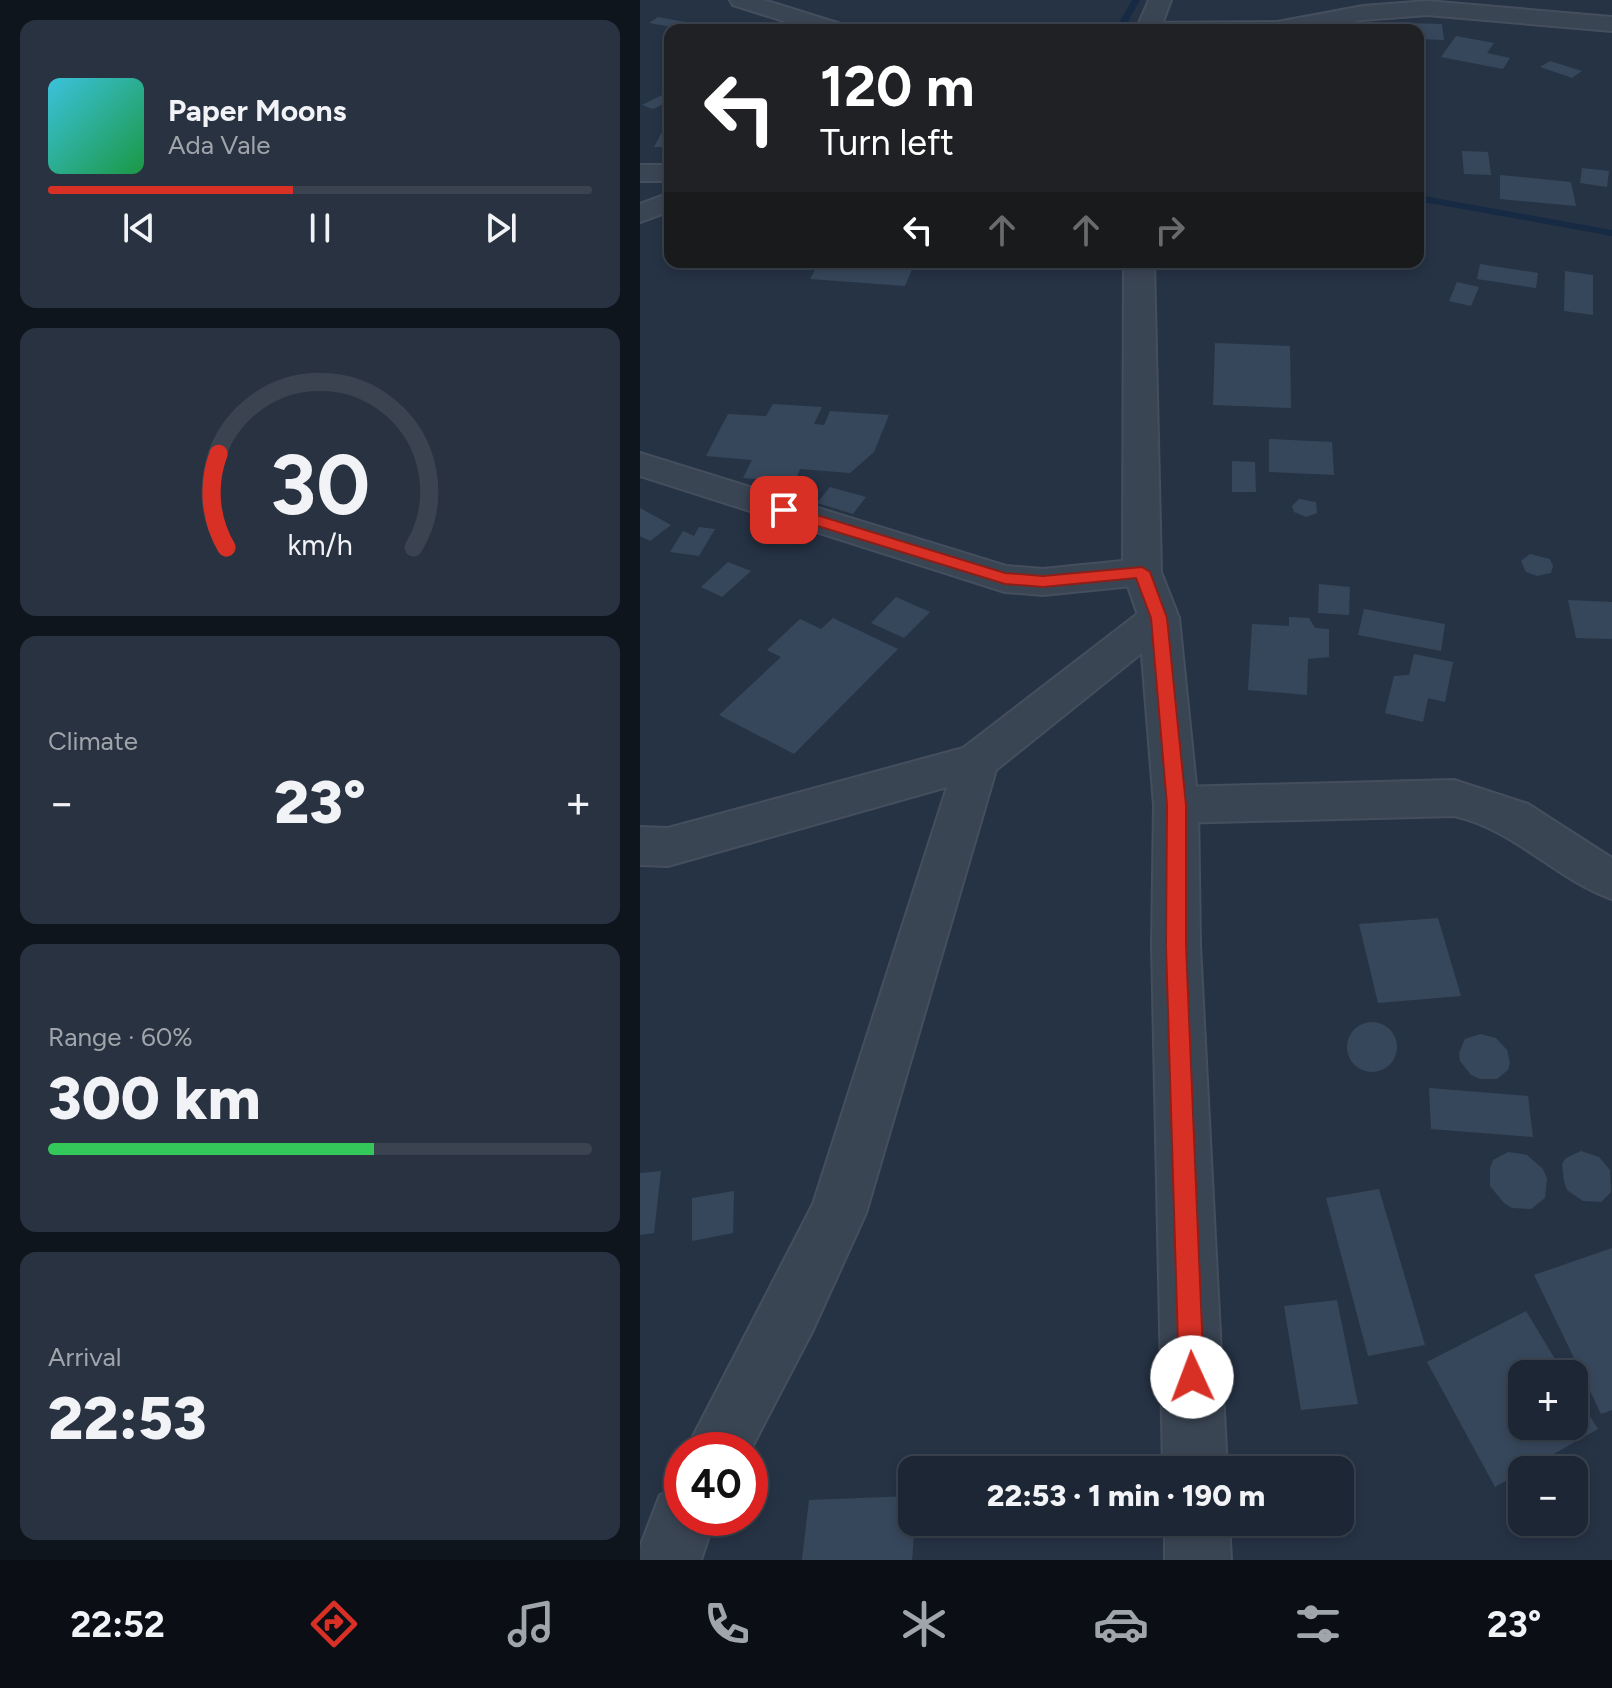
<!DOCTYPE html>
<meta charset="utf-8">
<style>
body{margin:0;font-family:Figtree,sans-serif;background:#293240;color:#f1f3f6;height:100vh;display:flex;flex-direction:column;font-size:30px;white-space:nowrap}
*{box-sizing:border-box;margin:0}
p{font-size:26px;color:#a0a5ac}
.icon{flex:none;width:44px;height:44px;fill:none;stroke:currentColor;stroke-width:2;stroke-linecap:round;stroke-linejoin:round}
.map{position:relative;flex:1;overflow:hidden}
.details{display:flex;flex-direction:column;gap:20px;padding:20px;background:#0f151d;width:640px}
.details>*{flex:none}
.hud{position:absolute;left:24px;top:24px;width:760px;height:244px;border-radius:16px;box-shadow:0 4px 12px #0003,0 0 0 2px #3a434f;background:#202124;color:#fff;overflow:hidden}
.buttons{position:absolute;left:868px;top:1360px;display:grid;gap:16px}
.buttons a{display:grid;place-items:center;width:80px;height:80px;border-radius:16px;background:#1c2634;box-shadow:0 4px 12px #0003,0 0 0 2px #3a434f;font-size:40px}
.speed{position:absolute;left:24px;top:1432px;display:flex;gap:16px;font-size:40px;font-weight:700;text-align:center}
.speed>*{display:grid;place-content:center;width:104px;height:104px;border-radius:50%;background:#1c2634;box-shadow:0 4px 12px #0003,0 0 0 2px #3a434f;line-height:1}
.speed .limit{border:12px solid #d22;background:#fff;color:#111}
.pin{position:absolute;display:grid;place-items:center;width:68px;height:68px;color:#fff;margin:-34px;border-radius:16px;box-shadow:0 4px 12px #0006}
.me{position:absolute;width:88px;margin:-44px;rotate:358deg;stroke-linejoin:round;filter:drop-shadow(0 0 6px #0008)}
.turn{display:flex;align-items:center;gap:28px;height:168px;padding:0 24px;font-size:36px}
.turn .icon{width:104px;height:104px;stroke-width:2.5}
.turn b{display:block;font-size:56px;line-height:68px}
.lanes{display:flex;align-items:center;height:76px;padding:0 24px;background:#0003;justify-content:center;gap:40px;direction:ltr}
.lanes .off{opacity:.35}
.big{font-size:60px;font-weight:800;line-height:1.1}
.details .tile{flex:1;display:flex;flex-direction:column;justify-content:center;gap:12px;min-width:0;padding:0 28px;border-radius:16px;background:#293240}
.details .dial{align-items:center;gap:0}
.dial svg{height:208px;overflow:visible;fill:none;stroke:#3a434f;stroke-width:7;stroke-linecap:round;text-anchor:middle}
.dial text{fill:#f1f3f6;stroke:none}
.song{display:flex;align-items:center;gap:24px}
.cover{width:96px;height:96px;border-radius:12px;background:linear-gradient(135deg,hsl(190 70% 55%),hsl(140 70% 35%))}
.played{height:8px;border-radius:4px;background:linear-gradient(90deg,#d93025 45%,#3a434f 45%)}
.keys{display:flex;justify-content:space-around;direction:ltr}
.heat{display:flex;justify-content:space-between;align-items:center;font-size:44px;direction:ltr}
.charge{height:12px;border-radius:6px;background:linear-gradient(90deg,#34c759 60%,#3a434f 0)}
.trip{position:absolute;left:258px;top:1456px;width:456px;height:80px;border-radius:16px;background:#1c2634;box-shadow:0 4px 12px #0003,0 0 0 2px #3a434f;font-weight:800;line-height:80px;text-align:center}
.tabs{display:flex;height:128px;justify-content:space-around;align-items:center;background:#0b0f15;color:#a0a5ac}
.tabs .icon{width:56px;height:56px}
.tabs .current{color:#d93025}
.tabs b{font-size:36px;color:#f1f3f6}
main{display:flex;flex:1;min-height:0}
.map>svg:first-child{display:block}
</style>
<main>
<section class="details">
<div class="tile">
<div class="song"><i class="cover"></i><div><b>Paper Moons</b><p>Ada Vale</p></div></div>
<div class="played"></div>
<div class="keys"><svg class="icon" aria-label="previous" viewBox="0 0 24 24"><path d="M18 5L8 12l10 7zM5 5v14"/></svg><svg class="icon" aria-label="pause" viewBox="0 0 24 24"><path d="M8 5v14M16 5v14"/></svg><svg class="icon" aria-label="next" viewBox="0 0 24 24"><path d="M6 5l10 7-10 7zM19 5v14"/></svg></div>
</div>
<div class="tile dial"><svg viewBox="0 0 100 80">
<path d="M14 69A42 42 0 1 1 86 69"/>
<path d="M14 69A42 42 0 0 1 11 33" stroke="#d93025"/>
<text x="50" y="56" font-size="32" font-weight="700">30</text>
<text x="50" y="72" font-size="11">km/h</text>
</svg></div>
<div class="tile"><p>Climate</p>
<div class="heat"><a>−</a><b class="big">23°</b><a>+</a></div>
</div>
<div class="tile"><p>Range · 60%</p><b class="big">300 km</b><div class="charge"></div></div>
<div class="tile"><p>Arrival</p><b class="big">22:53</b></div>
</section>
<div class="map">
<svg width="972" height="1560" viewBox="0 0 972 1560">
<rect width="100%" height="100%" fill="#263345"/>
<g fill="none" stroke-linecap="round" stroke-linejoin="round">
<!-- stream -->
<path fill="#172a44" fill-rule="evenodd" d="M 492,0 L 500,0 L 483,30 L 475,30 Z
M 778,195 L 972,230 L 972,236 L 778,201 Z"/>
</g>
<!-- building -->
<path fill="#37475b" d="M 18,17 L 51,23 L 43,29 L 9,23 Z
M 765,23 L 802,24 L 804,40 L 778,39 L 778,30 L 766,30 Z
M 816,36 L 854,43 L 847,53 L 870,58 L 863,69 L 801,57 Z
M 910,61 L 942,71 L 932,78 L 900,67 Z
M 22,95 L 30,97 L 30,101 L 13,109 L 2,105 Z
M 23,130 L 30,130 L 30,147 L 14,147 Z
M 822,151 L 848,152 L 851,175 L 824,174 Z
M 942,168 L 969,171 L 967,187 L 940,183 Z
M 860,175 L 931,182 L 936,206 L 860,199 Z
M 179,262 L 275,262 L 265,286 L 170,279 Z
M 840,264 L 898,273 L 896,288 L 837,279 Z
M 925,271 L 953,275 L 953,315 L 924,311 Z
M 817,282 L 839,287 L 831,306 L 809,301 Z
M 575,343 L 650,346 L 651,408 L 573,405 Z
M 133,404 L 182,407 L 174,424 L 184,425 L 190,411 L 249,415 L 234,452 L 210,473 L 160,469 L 155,482 L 103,478 L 112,460 L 66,456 L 88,414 L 126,416 Z
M 629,439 L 692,442 L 694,475 L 629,472 Z
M 592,461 L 615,462 L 616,492 L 592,492 Z
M 190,487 L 226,497 L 213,514 L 177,503 Z
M 659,499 L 676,502 L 677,513 L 666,517 L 654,512 L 652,506 Z
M 0,508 L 31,525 L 10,541 L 0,536 Z
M 59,527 L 75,529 L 59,556 L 30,552 L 43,531 L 54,536 Z
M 890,554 L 910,559 L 913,566 L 911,573 L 897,576 L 886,572 L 881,561 Z
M 88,562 L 111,571 L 82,597 L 61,587 Z
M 679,584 L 710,587 L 709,615 L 678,613 Z
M 256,597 L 290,612 L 264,638 L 231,623 Z
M 928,600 L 972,602 L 972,639 L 936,638 Z
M 724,609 L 805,624 L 801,651 L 718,635 Z
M 649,617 L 669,618 L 675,628 L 689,629 L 689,657 L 668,659 L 667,695 L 608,690 L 612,624 L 649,626 Z
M 193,618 L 258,649 L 154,754 L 79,715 L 141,657 L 127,650 L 160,619 L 181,629 Z
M 774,654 L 813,662 L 805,702 L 788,698 L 783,722 L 745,713 L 754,676 L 769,675 Z
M 798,918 L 821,996 L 738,1003 L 719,924 Z
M707 1047a25 25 0 1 1 50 0a25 25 0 1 1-50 0Z
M 840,1034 L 856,1038 L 867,1050 L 870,1063 L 868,1070 L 857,1079 L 840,1079 L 831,1075 L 820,1061 L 819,1053 L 825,1039 Z
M 789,1088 L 888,1096 L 893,1137 L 791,1129 Z
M 941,1151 L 959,1157 L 970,1170 L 971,1192 L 961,1202 L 943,1201 L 927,1190 L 924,1181 L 922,1164 L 926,1158 Z
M 868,1152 L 887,1155 L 903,1169 L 907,1179 L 905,1198 L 891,1209 L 872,1208 L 864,1203 L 850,1186 L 850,1168 L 853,1160 Z
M 21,1171 L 14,1233 L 0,1235 L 0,1173 Z
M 739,1189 L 785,1345 L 728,1356 L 686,1198 Z
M 94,1191 L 93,1233 L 52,1241 L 52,1198 Z
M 972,1248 L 972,1410 L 961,1414 L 894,1275 Z
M 697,1300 L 718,1404 L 661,1410 L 644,1306 Z
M 886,1311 L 924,1374 L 882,1374 L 882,1426 L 934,1426 L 934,1391 L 958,1429 L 855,1487 L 787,1362 Z
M 272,1496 L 272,1522 L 275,1522 L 272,1560 L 162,1560 L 169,1500 Z"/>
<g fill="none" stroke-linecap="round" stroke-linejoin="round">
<!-- minor casing -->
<g stroke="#444e5d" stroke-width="4">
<path id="minor" d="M 90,0 L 124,0 L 204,25 L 208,30 L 172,30 L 93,5 Z
M 787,1 L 972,17 L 972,31 L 787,15 L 723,20 L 669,30 L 496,30 L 500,25 L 508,23 L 637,22 L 723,6 Z
M 0,165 L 30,165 L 30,181 L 0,181 Z
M 30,193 L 30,211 L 0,222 L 0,204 Z
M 0,453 L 366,566 L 403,569 L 502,559 L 516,563 L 521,572 L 516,581 L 502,585 L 403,595 L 365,592 L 0,476 Z
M 519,604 L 533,608 L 539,618 L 533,628 L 356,770 L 226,1213 L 173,1330 L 110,1451 L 46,1450 L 173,1204 L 307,787 L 28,866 L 0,865 L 0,827 L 28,828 L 323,748 L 505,608 Z
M 814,780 L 888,804 L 972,858 L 972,899 C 915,879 874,829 814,816 L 536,823 L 520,818 L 514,805 L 520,792 L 536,787 Z
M 42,1486 L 42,1518 L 75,1518 L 61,1560 L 0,1560 L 0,1547 L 20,1495 Z"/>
</g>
<!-- tertiary casing -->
<g stroke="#444e5d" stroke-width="4">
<path id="tertiary" d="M 509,0 L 531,0 L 520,30 L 496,30 Z
M 484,262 L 514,262 L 521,572 L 539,618 L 558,805 L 560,945 L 587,1470 L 523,1470 L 512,945 L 514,805 L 499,618 L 483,572 Z
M 525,1522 L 589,1522 L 591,1560 L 525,1560 Z"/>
</g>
<!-- minor -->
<use href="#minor" fill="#3a4554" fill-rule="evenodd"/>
<!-- tertiary -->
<use href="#tertiary" fill="#3a4554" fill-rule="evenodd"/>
</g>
<!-- route -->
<path fill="#d93025" stroke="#8d1f18" stroke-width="2" d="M 144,505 L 365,573 L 403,576 L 502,567 L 510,572 L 527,618 L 546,805 L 546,945 L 564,1377 L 560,1386 L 552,1390 L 543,1386 L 539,1377 L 526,945 L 527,805 L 511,618 L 496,578 L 403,587 L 365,584 L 139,514 L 139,507 Z"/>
</svg>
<div class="buttons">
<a>+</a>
<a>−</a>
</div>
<div class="speed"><div class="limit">40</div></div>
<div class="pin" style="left:144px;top:510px;background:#d93025"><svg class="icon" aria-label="arrive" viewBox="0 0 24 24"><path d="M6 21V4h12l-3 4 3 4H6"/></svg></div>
<svg class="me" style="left:552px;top:1377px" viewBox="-20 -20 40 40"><circle r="19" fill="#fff"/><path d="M0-13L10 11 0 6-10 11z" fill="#d93025"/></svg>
<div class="trip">22:53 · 1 min · 190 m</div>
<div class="hud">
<div class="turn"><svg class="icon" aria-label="left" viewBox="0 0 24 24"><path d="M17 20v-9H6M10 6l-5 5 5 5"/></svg><div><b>120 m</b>Turn left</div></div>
<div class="lanes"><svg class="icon" aria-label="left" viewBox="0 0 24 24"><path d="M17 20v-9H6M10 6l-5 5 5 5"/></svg><svg class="icon off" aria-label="ahead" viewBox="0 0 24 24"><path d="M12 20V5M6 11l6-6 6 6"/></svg><svg class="icon off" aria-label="ahead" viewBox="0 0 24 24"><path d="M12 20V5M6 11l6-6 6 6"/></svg><svg class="icon off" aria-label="right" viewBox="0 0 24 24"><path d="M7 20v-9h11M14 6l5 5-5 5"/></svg></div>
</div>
</div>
</main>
<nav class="tabs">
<b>22:52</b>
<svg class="icon current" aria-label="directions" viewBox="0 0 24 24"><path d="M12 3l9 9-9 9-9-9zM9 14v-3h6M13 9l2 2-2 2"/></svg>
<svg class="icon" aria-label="music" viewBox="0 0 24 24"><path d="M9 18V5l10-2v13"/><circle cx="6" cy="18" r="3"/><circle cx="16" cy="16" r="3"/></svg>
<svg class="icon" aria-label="phone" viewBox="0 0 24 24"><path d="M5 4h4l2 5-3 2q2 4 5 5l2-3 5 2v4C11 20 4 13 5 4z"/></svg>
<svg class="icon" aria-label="climate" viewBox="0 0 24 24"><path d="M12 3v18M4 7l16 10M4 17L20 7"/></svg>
<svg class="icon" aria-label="car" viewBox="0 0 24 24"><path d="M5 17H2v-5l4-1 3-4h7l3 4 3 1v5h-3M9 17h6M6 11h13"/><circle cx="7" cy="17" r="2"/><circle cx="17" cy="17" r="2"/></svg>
<svg class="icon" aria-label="filters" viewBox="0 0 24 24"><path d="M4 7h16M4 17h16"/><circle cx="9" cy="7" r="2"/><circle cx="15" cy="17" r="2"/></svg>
<b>23°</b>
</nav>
